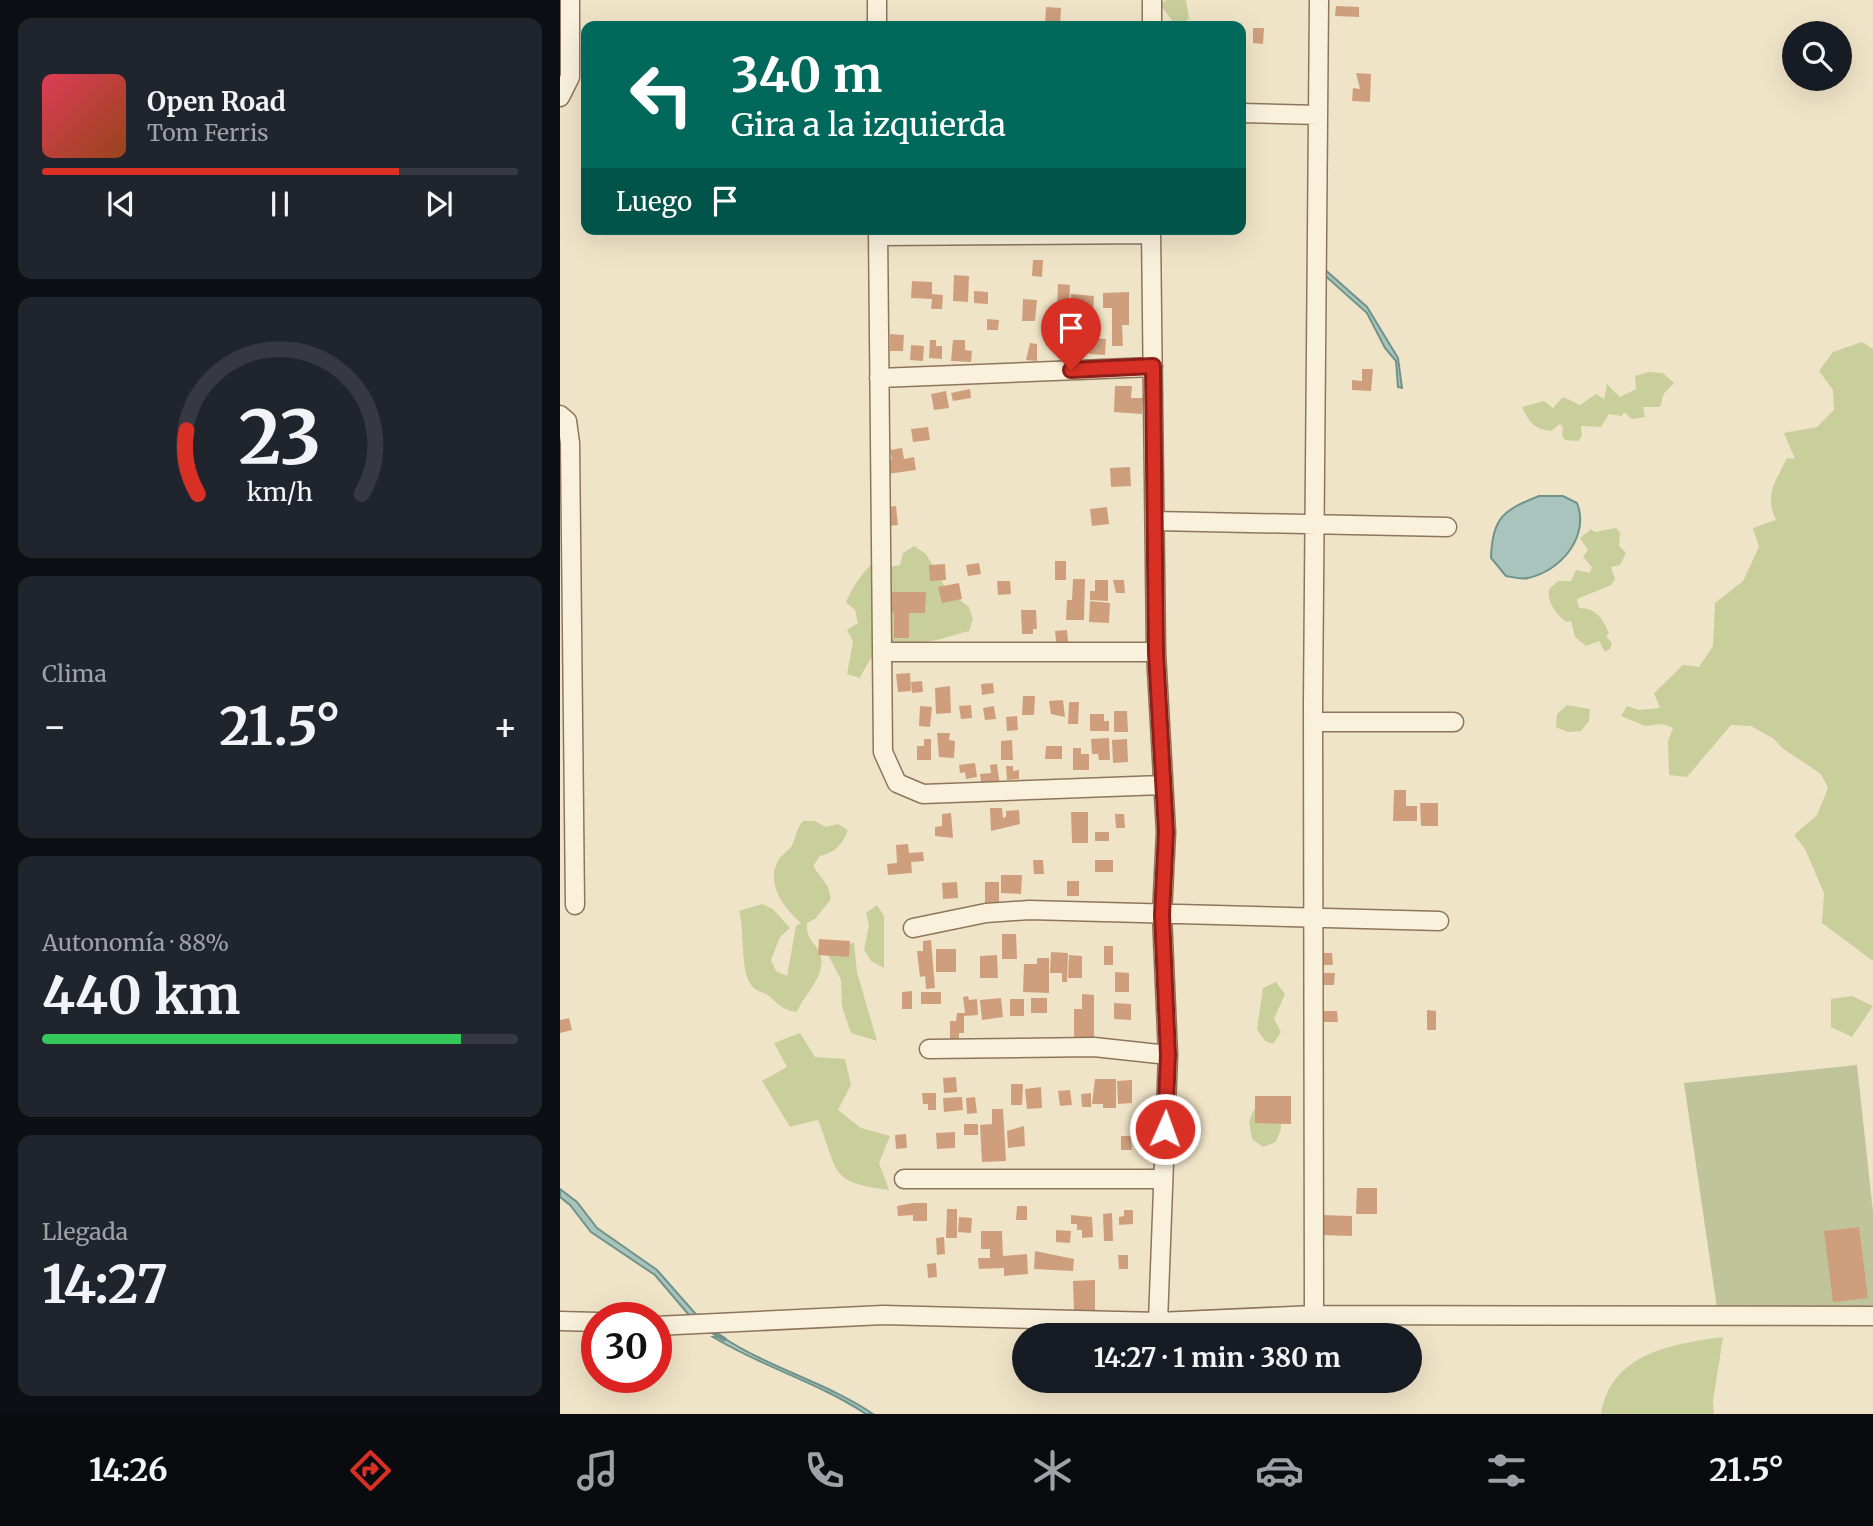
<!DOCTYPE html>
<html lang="es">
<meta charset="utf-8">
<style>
body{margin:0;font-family:Merriweather,serif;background:#20242c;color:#f1f3f6;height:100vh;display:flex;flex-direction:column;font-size:26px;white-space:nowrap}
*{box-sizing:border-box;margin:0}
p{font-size:23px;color:#9ea1a6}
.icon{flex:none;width:38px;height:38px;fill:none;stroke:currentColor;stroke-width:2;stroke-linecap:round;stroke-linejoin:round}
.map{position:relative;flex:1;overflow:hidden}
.panel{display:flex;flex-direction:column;gap:18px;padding:18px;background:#0d0f14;width:560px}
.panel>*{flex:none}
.banner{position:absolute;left:21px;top:21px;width:665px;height:214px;border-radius:14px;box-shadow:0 7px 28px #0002;background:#00695c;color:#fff;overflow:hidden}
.buttons{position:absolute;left:1222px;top:21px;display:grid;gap:14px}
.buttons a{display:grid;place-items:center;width:70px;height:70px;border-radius:50%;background:#171b24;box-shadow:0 7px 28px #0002;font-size:35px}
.speed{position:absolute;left:21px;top:1302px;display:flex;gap:14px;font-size:35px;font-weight:700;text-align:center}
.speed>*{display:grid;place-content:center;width:91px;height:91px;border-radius:50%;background:#171b24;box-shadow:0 7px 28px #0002;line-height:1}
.speed .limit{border:10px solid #d22;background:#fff;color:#111}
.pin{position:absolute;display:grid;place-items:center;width:60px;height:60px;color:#fff;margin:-72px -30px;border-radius:50% 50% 50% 0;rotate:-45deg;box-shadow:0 0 7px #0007}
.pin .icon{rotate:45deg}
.me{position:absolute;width:77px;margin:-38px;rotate:2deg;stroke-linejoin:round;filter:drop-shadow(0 0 5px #0008)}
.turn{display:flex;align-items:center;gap:24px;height:147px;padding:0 35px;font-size:32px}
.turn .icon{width:91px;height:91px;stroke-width:2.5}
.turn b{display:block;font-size:49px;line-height:60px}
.then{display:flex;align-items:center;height:66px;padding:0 35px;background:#0003;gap:14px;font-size:26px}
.big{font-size:52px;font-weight:700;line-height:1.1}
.panel .tile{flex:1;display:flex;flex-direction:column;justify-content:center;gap:10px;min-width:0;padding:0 24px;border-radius:14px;background:#20242c}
.panel .dial{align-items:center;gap:0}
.dial svg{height:182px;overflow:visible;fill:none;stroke:#363941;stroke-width:7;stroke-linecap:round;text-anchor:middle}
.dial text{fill:#f1f3f6;stroke:none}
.song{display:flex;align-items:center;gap:21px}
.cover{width:84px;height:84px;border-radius:10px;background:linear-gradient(135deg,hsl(350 70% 55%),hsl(20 70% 35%))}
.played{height:7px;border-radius:4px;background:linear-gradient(90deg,#d93025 75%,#363941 75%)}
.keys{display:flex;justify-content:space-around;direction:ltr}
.heat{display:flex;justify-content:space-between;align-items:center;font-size:38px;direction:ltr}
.charge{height:10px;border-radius:5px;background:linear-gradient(90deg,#34c759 88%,#363941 0)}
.trip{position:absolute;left:452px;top:1323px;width:410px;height:70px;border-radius:35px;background:#171b24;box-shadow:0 7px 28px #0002;font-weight:700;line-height:70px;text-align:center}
.menu{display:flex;height:112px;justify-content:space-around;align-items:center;background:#090b0e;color:#9ea1a6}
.menu .icon{width:49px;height:49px}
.menu .current{color:#d93025}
.menu b{font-size:32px;color:#f1f3f6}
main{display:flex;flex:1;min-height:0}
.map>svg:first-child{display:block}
</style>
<main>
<section class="panel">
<div class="tile">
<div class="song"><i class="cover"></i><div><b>Open Road</b><p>Tom Ferris</p></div></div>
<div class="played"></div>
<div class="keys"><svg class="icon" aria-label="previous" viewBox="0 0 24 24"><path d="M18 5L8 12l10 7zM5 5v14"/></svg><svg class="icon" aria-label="pause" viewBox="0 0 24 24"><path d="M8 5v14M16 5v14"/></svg><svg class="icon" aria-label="next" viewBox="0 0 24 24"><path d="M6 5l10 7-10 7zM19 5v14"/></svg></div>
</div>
<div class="tile dial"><svg viewBox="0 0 100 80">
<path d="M14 69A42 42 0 1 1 86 69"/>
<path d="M14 69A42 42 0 0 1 9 41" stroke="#d93025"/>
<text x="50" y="56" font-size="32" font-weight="700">23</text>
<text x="50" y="72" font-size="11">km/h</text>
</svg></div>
<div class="tile"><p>Clima</p>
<div class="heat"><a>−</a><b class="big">21.5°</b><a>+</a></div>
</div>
<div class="tile"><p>Autonomía · 88%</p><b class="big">440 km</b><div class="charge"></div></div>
<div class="tile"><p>Llegada</p><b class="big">14:27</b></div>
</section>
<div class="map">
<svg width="1313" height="1414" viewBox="0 0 1313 1414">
<rect width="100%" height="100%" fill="#f0e4c8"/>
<!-- green -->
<path fill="#c9cf9b" d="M 606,0 L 626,0 L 629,19 L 616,26 L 600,4 Z
M 1302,342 L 1313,349 L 1313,961 L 1262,923 L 1264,893 L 1245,849 L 1234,835 L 1257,815 L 1268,788 L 1261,774 L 1222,748 L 1214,739 L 1191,726 L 1171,725 L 1127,777 L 1109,775 L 1108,741 L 1113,728 L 1102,724 L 1085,726 L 1061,716 L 1067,706 L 1079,710 L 1100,708 L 1094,693 L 1123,665 L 1139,667 L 1153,646 L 1155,603 L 1183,581 L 1199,547 L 1193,528 L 1216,520 C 1204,494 1215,483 1227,458 L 1235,459 L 1224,433 L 1257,427 L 1274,410 L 1273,390 L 1259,371 L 1273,352 Z
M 1089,372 L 1103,373 L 1114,383 L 1104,393 L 1100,407 L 1083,407 L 1085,417 L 1072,419 L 1064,412 L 1062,416 L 1049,414 L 1041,427 L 1021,426 L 1022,436 L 1018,441 L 1005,440 L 1002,435 L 1003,427 L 1000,424 L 991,431 C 974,429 969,422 962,407 L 984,401 L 993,408 L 1003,397 L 1020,405 L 1036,394 L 1044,399 L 1047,384 L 1060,397 L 1076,389 L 1075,376 Z
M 1056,528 L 1060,533 L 1059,546 L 1066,553 L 1060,565 L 1051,567 L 1055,579 L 1051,585 L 1017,599 L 1019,608 C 1035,607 1044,619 1049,634 L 1046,636 L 1052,643 L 1050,649 L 1045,652 L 1039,641 L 1026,646 L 1015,637 L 1011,621 L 1006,622 C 996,613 987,603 989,589 L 998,581 L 1011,581 L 1016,570 L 1030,573 L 1032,567 L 1023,557 L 1028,550 L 1020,538 L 1031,529 L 1035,532 Z
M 354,546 L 366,554 L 387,590 L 409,607 L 413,619 L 409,631 C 393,635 377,641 360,643 C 321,645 320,640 300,678 L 287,674 L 293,642 L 287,630 L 298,623 L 295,610 L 286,602 C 291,589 304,570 315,561 L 327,567 L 340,565 L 343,553 Z
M 1007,705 L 1030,709 L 1029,721 L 1021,731 L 1008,732 L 996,727 L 997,714 Z
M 243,821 L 255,821 L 266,827 L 278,824 L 288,830 C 282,845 276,852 260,856 L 253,866 L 268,887 L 271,899 L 255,919 L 247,923 C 246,942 258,943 261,957 C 265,977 244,995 237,1012 C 223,1010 219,1005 209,996 C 204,992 198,992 194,988 C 179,976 185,929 179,911 L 202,904 L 213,909 L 230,928 L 220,937 L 211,960 L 216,971 L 227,976 L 236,926 L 241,923 C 225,909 205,884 218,861 C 221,855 229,851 232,845 C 237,835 235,830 243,821 Z
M 317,905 L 324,916 L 324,968 L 311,961 L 304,950 L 309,925 L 306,913 Z
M 294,942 L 297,972 L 317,1041 L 291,1033 L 282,1007 L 281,980 L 268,955 Z
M 716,982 L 725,994 L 714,1019 L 721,1032 L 713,1044 L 705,1041 L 697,1029 L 703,988 Z
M 1292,996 L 1313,1006 L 1292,1037 L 1271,1027 L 1271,999 Z
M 240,1033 L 255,1057 L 285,1059 L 291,1085 L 278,1110 L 301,1128 L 330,1136 L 319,1163 L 329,1190 C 267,1182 279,1172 258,1120 L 230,1127 L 202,1081 L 227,1067 L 214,1043 Z
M 709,1106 L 721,1115 L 721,1129 L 716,1142 L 703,1147 L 692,1139 L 689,1121 L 695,1108 Z
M 1163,1337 L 1153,1401 L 1154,1414 L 1041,1414 C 1051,1353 1112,1344 1163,1337 Z"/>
<!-- cemetery -->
<path fill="#bfc49a" d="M 1297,1065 L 1313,1212 L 1313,1306 L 1157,1308 L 1124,1083 Z"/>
<!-- water -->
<path fill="#a9c4bc" stroke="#6f938a" stroke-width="2" d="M 762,267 L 807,307 L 838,358 L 842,388 L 838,387 L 836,361 L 825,348 L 807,313 L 761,272 Z
M 979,496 L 1003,496 L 1017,503 C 1030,536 1001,571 968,578 C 961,580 953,577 946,576 L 931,558 C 932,517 944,510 979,496 Z
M 0,1189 L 17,1202 L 37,1228 L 97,1270 L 141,1320 L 135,1322 L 95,1275 L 31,1232 L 10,1205 L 0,1197 Z
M 161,1336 C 208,1368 266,1382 313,1414 L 306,1414 C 258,1382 202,1367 153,1337 Z"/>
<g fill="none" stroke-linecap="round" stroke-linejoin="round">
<!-- stream -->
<path stroke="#6f938a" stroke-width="4.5" d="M 148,1329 L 164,1339"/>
</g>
<!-- building -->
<path fill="#cf9f7d" d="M 776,6 L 799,7 L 799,17 L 775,16 Z
M 486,7 L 501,8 L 500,26 L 485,25 Z
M 693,28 L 704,28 L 703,44 L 693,43 Z
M 796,73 L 811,74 L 810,102 L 792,101 L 793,88 L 800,89 Z
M 473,260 L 483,260 L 482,277 L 472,276 Z
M 394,275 L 409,276 L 408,302 L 393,301 Z
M 352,281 L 372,282 L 372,294 L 383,295 L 382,309 L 371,309 L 372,299 L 351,298 Z
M 498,284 L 510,285 L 509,307 L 497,306 Z
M 414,291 L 428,292 L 428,304 L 414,303 Z
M 569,292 L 569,325 L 562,325 L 563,346 L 552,346 L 552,308 L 543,308 L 543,293 Z
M 511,294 L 534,296 L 533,312 L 511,311 Z
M 463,299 L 477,300 L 475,321 L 462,321 Z
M 427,319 L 439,320 L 438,330 L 427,330 Z
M 499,333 L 511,334 L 510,346 L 499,346 Z
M 330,334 L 344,335 L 343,351 L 330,351 Z
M 530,338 L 546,339 L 545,355 L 529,354 Z
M 370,340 L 376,340 L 376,346 L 382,346 L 382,359 L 369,358 Z
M 393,340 L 405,340 L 405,350 L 412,351 L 411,362 L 391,361 Z
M 470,343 L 477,344 L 477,361 L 466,360 Z
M 351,345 L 364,346 L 363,361 L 350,360 Z
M 802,369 L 813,369 L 811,391 L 792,390 L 792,380 L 802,381 Z
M 555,386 L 572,386 L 571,398 L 583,398 L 582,414 L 554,412 Z
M 410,389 L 411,398 L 393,401 L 391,393 Z
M 386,391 L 389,408 L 374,410 L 371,394 Z
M 368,427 L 370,440 L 353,442 L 351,429 Z
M 342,448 L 344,459 L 354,457 L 356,470 L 327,474 L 324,460 L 332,459 L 330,450 Z
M 570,467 L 571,486 L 551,487 L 550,468 Z
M 336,506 L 338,525 L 329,526 L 327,507 Z
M 547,507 L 549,524 L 532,526 L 530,509 Z
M 495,561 L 506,561 L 506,580 L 495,580 Z
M 419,563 L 421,574 L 408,576 L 406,565 Z
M 385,564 L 386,580 L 370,581 L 369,565 Z
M 513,579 L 525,579 L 524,620 L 506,620 L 507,600 L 512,600 Z
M 535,580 L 548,580 L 548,601 L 530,600 L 530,591 L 535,591 Z
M 553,580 L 564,580 L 565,593 L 556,593 Z
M 437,581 L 450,581 L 451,594 L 438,595 Z
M 399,583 L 402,599 L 382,603 L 378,587 Z
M 328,592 L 366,592 L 365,613 L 349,613 L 349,638 L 334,638 L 334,613 L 328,612 Z
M 530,601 L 550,603 L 549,623 L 529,622 Z
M 461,610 L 476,610 L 477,629 L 473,629 L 473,634 L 462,634 Z
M 507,630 L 509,650 L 497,651 L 495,631 Z
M 350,673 L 351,691 L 338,692 L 336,674 Z
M 362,681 L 363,692 L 352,693 L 351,682 Z
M 433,683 L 434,693 L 422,695 L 421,684 Z
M 390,686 L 391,713 L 376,714 L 375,688 Z
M 463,696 L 475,696 L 474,715 L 462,715 Z
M 503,700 L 505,717 L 491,714 L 489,701 Z
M 509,702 L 519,702 L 518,724 L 508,724 Z
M 411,705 L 412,718 L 401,719 L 399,706 Z
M 360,706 L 372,707 L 370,727 L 359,726 Z
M 434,706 L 436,719 L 425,720 L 423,708 Z
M 554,711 L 567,711 L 568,732 L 554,732 Z
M 530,714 L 544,714 L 544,721 L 549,721 L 549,731 L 530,731 Z
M 457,716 L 458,730 L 447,731 L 446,717 Z
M 377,733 L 390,733 L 389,740 L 395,741 L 394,758 L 379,757 Z
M 549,738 L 550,760 L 539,760 L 538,754 L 532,754 L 531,739 Z
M 364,739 L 371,739 L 371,760 L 357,760 L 357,746 L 364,746 Z
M 567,739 L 568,762 L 553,763 L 552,740 Z
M 452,740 L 453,760 L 441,760 L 441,741 Z
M 486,746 L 502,746 L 502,759 L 485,759 Z
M 513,748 L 521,748 L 521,754 L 529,754 L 529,770 L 513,770 Z
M 415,763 L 417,777 L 406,779 L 405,772 L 400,773 L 399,765 Z
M 437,764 L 440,786 L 422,788 L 420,774 L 431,773 L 430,765 Z
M 446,766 L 453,766 L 453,771 L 459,770 L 459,779 L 447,780 Z
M 834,790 L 846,790 L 846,806 L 857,806 L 857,821 L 833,821 Z
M 860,803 L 878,803 L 878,826 L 861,826 Z
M 430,808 L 442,808 L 443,818 L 446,817 L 446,811 L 459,810 L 460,824 L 431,831 Z
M 511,812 L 528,812 L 528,843 L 512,843 Z
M 391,813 L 393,838 L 375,836 L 375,827 L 382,826 L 382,814 Z
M 555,814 L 564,814 L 565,828 L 556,828 Z
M 535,832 L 549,832 L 549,841 L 535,841 Z
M 348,844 L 349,853 L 363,852 L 364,861 L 351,862 L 352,873 L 328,875 L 327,864 L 337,863 L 336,845 Z
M 473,860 L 483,860 L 484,874 L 474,874 Z
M 535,860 L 553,860 L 553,872 L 535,872 Z
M 441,875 L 462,875 L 461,894 L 441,893 Z
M 507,881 L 519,881 L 519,896 L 507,896 Z
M 397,882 L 398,898 L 383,899 L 382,883 Z
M 425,882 L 439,882 L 439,906 L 425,906 Z
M 442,934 L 456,934 L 457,959 L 442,959 Z
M 259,939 L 290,941 L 289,957 L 258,955 Z
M 371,940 L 375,988 L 366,989 L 365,976 L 360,977 L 357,951 L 363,951 L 363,941 Z
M 544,946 L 553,946 L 553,965 L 544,965 Z
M 376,949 L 396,949 L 396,972 L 376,972 Z
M 491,952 L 508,953 L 507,982 L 502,982 L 502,973 L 490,973 Z
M 762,953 L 772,953 L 773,965 L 762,965 Z
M 437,955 L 438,978 L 420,978 L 420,956 Z
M 509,955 L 522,956 L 522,978 L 508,978 Z
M 477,958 L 489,958 L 489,993 L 463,992 L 464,964 L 477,964 Z
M 555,972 L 569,973 L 569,992 L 555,992 Z
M 762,973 L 775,973 L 774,985 L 762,985 Z
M 352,991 L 352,1009 L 342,1009 L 342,992 Z
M 361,992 L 381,992 L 381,1004 L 361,1004 Z
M 522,994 L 534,995 L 534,1042 L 514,1042 L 514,1009 L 522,1009 Z
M 408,996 L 409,1000 L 417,999 L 418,1015 L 404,1016 L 404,1033 L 399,1033 L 399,1043 L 390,1043 L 390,1021 L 396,1021 L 397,1013 L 405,1013 L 403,997 Z
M 441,998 L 443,1017 L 422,1020 L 420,1000 Z
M 471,998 L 487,998 L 487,1013 L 471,1013 Z
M 450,999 L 464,999 L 464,1016 L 450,1016 Z
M 554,1003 L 571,1004 L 571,1020 L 554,1019 Z
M 867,1010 L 876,1011 L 876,1030 L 867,1030 Z
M 764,1011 L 777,1011 L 778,1022 L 764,1022 Z
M 9,1018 L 12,1030 L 0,1033 L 0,1020 Z
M 396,1077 L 397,1092 L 384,1093 L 383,1078 Z
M 535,1079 L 556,1079 L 556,1108 L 543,1108 L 543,1104 L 532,1104 Z
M 572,1080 L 572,1103 L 558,1104 L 557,1081 Z
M 451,1084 L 463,1084 L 462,1105 L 451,1105 Z
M 481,1087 L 482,1108 L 467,1109 L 465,1089 Z
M 510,1090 L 512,1105 L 500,1106 L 498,1091 Z
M 362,1093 L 376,1093 L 376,1110 L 368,1110 L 368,1104 L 363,1104 Z
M 531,1093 L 531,1107 L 522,1107 L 521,1094 Z
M 695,1096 L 731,1096 L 731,1124 L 695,1123 Z
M 402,1097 L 403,1110 L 384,1112 L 383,1098 Z
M 415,1097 L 417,1113 L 407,1114 L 406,1098 Z
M 432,1109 L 443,1109 L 446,1161 L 422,1162 L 420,1125 L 432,1124 Z
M 404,1124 L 418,1124 L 418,1135 L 404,1135 Z
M 464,1126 L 465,1146 L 448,1148 L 447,1131 Z
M 395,1132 L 395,1148 L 377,1149 L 376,1133 Z
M 346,1134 L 347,1148 L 336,1149 L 335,1135 Z
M 561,1136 L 571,1136 L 572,1150 L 561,1150 Z
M 797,1188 L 817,1188 L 817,1214 L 796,1214 Z
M 353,1203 L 367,1203 L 367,1221 L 353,1221 L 353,1215 L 338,1216 L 337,1206 Z
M 457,1206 L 467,1206 L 467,1220 L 456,1220 Z
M 387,1209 L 397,1209 L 397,1238 L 386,1238 Z
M 564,1210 L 573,1210 L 573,1224 L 559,1225 L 559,1217 L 564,1216 Z
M 552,1213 L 553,1241 L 544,1241 L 543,1214 Z
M 511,1215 L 532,1217 L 533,1237 L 522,1238 L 522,1230 L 517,1230 L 517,1224 L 511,1224 Z
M 762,1215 L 792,1216 L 792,1236 L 762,1235 Z
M 399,1217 L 412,1218 L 411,1233 L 398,1232 Z
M 1299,1227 L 1308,1298 L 1273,1302 L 1264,1231 Z
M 496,1230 L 511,1231 L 510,1243 L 496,1242 Z
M 421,1231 L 442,1231 L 443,1256 L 467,1254 L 468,1274 L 444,1276 L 444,1268 L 419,1269 L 418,1258 L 430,1258 L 430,1249 L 421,1249 Z
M 384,1237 L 385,1254 L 377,1255 L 376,1238 Z
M 475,1251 L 514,1259 L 513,1271 L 474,1269 Z
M 558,1255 L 568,1255 L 568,1269 L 559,1269 Z
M 376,1263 L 377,1277 L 368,1278 L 367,1264 Z
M 535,1280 L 535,1311 L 514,1312 L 513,1281 Z"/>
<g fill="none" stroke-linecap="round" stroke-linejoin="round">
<!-- minor casing -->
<g stroke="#8d765c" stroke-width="21">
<path id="minor" d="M 592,0 L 592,26
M 317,26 L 317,0
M 0,97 L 10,77 L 10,0
M 681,113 L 758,115
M 318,229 L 323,752 L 337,783 L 363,794 L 602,785
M 591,229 L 596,652 L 606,832 L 602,915 L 608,1055 L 598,1322
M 318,236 L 591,234
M 319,378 L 593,367
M 0,415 L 7,421 L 10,443 L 15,905
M 596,521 L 887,527
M 322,652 L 596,652
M 753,722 L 894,722
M 353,928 L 426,913 L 469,910 L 879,921
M 369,1049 L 534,1047 L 608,1055
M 344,1179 L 603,1179
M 754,1315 L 753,703 L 759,0
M 0,1321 L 37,1322
M 96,1326 L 323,1315 L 598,1322 L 754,1315 L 1313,1316"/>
</g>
<!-- minor -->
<use href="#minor" stroke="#faf1dc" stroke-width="18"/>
</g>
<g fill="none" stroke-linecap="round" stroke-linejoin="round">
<!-- route casing -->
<g stroke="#8d1f18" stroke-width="18">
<path id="route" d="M 511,370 L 593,366 L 596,653 L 606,832 L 602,915 L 608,1055 L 605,1129"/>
</g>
<!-- route -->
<use href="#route" stroke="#d93025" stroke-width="12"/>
</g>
</svg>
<div class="buttons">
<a><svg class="icon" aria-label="search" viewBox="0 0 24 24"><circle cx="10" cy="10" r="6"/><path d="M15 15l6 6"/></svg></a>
</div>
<div class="speed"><div class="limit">30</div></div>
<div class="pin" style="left:511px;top:370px;background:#d93025"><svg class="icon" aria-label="arrive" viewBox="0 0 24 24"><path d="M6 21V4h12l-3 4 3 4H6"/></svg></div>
<svg class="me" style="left:605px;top:1129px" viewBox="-20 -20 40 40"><circle r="17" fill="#d93025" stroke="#fff" stroke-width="3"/><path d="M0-11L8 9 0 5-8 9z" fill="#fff"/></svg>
<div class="trip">14:27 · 1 min · 380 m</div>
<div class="banner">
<div class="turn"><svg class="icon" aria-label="left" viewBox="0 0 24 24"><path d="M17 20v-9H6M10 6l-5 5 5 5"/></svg><div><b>340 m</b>Gira a la izquierda</div></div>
<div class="then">Luego<svg class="icon" aria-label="arrive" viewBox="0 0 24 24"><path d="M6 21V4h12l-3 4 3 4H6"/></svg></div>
</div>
</div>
</main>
<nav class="menu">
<b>14:26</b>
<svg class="icon current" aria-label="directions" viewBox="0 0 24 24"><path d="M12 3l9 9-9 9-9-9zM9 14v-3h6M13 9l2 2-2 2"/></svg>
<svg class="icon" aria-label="music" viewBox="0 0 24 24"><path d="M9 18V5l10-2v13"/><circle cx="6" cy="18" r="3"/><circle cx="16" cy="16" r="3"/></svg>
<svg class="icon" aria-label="phone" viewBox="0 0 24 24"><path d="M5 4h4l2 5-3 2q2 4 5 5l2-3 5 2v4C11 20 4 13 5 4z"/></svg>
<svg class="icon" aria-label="climate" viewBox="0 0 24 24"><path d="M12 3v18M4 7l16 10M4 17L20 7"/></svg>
<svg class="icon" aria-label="car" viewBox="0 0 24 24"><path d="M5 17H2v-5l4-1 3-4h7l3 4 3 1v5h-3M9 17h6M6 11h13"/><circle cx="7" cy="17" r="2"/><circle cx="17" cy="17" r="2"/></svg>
<svg class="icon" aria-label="filters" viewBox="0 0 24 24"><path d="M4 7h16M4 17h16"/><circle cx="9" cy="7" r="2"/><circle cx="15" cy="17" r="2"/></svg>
<b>21.5°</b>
</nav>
